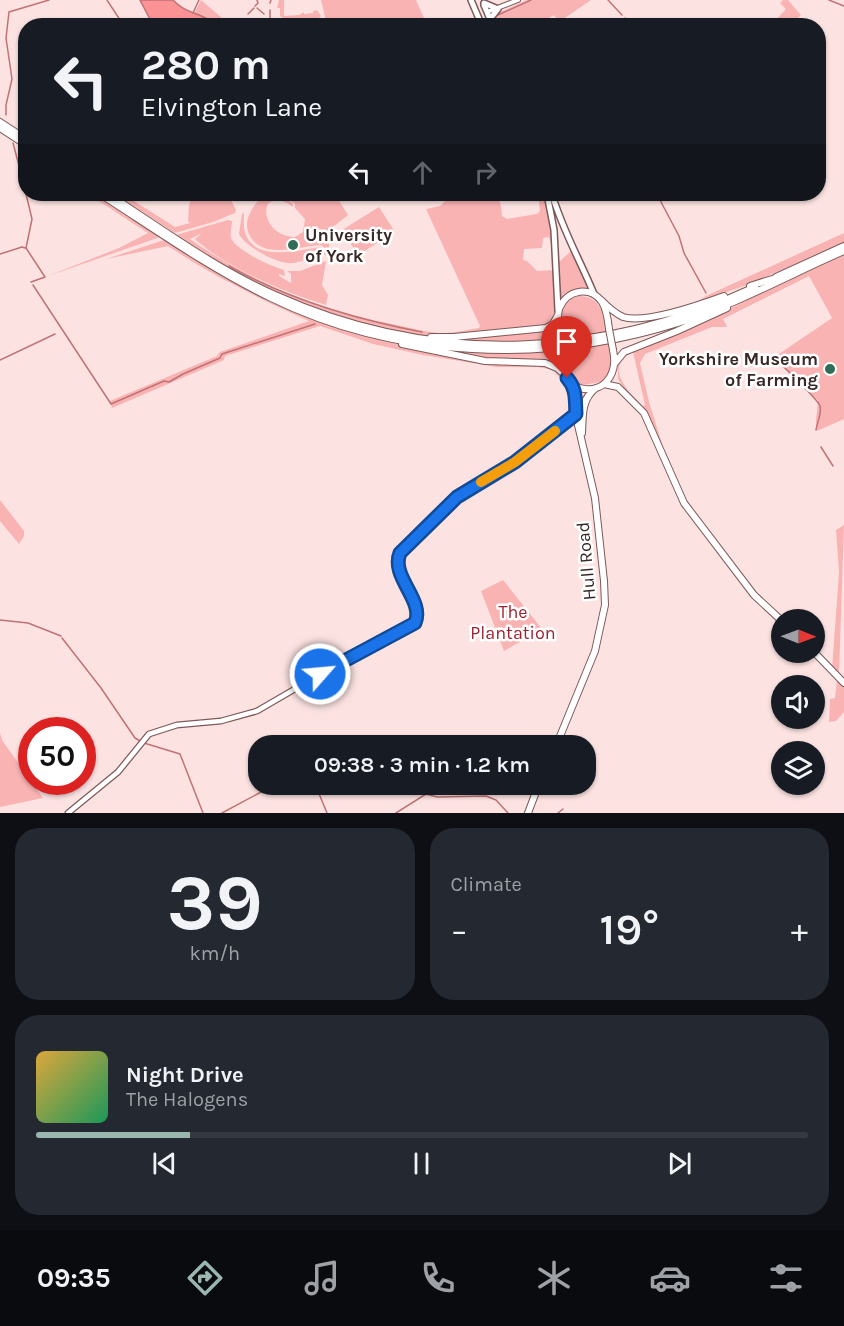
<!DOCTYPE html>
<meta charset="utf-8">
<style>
body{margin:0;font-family:Karla,sans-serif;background:#242831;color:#f1f3f6;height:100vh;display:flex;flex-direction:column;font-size:22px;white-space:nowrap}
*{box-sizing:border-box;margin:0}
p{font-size:20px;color:#9ea1a6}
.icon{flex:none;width:33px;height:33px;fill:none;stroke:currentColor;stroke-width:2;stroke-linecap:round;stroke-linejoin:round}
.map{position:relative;height:813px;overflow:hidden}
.details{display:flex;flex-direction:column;gap:15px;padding:15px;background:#0d0f14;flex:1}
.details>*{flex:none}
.guide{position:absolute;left:18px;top:18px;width:808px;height:183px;border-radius:24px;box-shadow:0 2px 4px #0004;background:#171b24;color:#f1f3f6;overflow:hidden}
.needle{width:39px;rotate:91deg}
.buttons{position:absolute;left:771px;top:609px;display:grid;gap:12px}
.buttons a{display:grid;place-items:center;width:54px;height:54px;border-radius:50%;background:#171b24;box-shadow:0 2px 4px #0004;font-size:30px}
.speed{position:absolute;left:18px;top:717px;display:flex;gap:12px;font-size:30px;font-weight:700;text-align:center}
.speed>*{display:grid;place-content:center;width:78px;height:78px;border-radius:50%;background:#171b24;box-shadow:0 2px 4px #0004;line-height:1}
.speed .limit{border:9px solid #d22;background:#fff;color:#111}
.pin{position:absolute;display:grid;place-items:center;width:51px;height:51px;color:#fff;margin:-62px -26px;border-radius:50% 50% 50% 0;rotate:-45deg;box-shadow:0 0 6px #0007}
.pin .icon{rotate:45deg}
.me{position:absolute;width:66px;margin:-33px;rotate:63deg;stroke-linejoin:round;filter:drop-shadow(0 0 4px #0008)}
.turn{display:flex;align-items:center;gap:21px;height:126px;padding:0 24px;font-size:27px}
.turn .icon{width:78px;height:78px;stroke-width:2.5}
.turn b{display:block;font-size:42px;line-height:51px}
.lanes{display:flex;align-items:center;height:57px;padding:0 24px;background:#0003;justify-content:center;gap:30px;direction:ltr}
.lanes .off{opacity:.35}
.big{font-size:45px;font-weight:600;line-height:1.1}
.details .tile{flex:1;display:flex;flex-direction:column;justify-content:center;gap:9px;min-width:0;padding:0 21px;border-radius:24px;background:#242831}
.details .dial{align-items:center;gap:0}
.dial b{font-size:78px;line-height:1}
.song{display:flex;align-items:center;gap:18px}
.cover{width:72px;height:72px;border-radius:9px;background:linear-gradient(135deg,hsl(40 70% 55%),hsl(150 70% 35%))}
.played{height:6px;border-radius:3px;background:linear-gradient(90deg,#9ab7af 20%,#363941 20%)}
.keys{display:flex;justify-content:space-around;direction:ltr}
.heat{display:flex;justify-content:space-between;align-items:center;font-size:33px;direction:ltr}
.details .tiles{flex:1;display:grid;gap:15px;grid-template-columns:1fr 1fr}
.tile:last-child{grid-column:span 2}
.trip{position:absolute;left:248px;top:735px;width:348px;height:60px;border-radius:24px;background:#171b24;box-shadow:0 2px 4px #0004;font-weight:600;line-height:60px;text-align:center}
.tabs{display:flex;height:96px;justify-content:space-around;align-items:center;background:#090b0e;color:#9ea1a6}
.tabs .icon{width:42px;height:42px}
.tabs .on{color:#9ab7af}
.tabs b{font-size:27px;color:#f1f3f6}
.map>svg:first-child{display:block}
</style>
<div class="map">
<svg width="844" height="813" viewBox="0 0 844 813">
<rect width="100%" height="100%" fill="#fce3e2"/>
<!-- green -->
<path fill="#f9b3b3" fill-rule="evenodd" d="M 201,0 L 221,17 L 226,25 L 209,25 L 210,24 L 194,14 Z
M 279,0 L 284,0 L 284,16 L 299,15 L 304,12 L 304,14 L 313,13 L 313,11 L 317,10 L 321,16 L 318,19 L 292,24 L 280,16 L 280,8 L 277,8 Z
M 321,0 L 416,0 L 427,25 L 327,25 Z
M 527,0 L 591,0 L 559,22 L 554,15 L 549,18 L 553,25 L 497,25 L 495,19 L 496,14 Z
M 783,0 L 788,0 L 801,15 L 791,25 L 777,25 L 773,23 L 786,9 L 780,3 Z
M 88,194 L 94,194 L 163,236 L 48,276 L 119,248 L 148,233 Z
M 115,194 L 123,194 L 175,227 L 190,223 L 188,221 L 189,205 L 193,194 L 228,194 L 236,210 L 235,213 L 213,222 L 175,233 Z
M 263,194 L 282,194 L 293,204 L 293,207 C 257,181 257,236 295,237 L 303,232 L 305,219 L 295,208 L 295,204 L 283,194 L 335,194 L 348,215 L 329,230 L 329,249 L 326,255 L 324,255 L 325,248 L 321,245 C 300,246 263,260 250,236 C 241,220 254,206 263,194 Z
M 453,194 L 485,194 L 487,197 L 492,194 L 497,194 L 501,206 L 502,216 L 507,219 L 537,214 L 540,211 L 538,194 L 541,194 L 543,200 L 547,205 L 553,249 L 549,237 L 543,238 L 542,248 L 524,249 L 523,260 L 527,261 L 537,271 L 554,270 L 556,310 L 549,325 C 514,328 478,336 444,336 C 351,336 252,285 176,235 L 228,220 L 232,221 C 232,227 229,235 232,240 C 240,252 270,266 284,270 L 285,276 L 279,274 L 279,276 L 291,283 L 291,274 L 287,271 L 300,271 L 326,261 L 322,285 L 328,295 L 326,305 C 287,294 225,267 195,239 L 202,233 L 190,239 C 251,282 319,310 392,324 C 407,327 422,331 438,333 C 451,334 466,330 479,328 L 480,326 L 426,209 L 440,206 Z
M 379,207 L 395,232 L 358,255 L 342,230 Z
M 244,213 C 244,219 243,226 245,232 C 254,263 298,250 321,247 L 324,251 L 321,254 C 312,257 302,262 293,263 C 278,265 246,247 239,234 L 242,214 Z
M 844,233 L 844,243 L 744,286 L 695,303 L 708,295 Z
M 167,239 L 325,322 L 365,336 L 454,358 L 475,361 L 539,364 L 557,370 L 571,388 L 572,414 L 566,419 L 570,399 L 568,387 L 554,371 L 549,369 L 537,367 L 497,367 L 423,355 L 373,344 L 320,326 L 225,356 L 224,360 L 112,408 L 110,401 L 217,356 L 220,352 L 309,321 C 260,299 213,276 168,246 L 106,259 Z
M 572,250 L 590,291 L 586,291 L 560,302 L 559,262 Z
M 844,253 L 844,419 L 817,431 C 814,421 818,411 818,400 L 773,358 L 832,318 L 809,276 L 723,319 L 727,327 L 712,327 L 645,354 L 640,363 L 649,402 L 664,450 L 642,406 L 626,392 L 618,379 L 618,364 L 627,352 L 706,321 L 786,280 ZM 633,352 L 645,405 L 643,406 C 628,391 603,368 633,352 Z
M 579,296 C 602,296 604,316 607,334 L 563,341 C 561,323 557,302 579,296 Z
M 557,323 L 557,342 L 515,344 L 429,338 L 546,330 L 551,329 Z
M 609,342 C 613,358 614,371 600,382 L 584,385 C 566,379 565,366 563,349 Z
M 427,347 L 558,350 L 560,368 L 552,363 L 488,360 Z
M 0,500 L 24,531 L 24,536 L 19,544 L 0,521 Z
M 844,525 L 839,674 L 832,669 L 839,572 L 836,530 Z
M 503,580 L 542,629 L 504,651 L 481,591 Z
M 837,680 L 844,687 L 844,712 L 836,721 L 829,722 L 830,699 L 835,698 Z
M 0,733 L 2,740 L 43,798 L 0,807 Z"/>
<!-- water -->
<path fill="#fb9294" stroke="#c07274" stroke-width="1.5" d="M 140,0 L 173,0 C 184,12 196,12 209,20 L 209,25 L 153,25 Z"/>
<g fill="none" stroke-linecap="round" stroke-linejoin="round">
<!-- stream -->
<path stroke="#c07274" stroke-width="1.5" d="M 107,0 L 124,26
M 608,0 L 622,15
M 829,0 L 844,6
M 270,3 L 271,0
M 255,6 L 258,3 L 257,0
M 257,8 L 264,14
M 270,10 L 270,22
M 193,13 L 199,0
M 248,14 L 254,8
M 498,15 L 531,0
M 625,18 L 631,26
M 247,21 L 251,24
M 253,25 L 254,26
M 6,115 L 6,105 L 12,79 L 6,38 L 9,12 L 49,0
M 13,143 L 26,192
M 26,194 L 32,219 L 26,248 L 45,277 L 31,282
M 266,194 L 267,196
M 659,194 L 661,202 L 679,236 L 684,253 L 706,293
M 0,254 L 22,247 L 25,248
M 229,266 C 289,300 354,319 422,332
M 33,285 L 111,404 L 164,381 L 169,382 L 183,374 L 220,358 L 222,354 L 315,324
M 773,358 C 778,360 819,401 820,406 C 822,413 817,423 816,430
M 0,360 L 55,334
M 821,447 L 833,466
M 0,620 L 28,623 L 61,636
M 62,638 L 101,688 L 135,738 L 140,741
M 144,743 L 180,754 L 203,813
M 315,784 L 327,813
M 222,813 L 276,784
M 396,813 L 426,794 L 437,797 L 486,796 L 496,800 L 508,813
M 558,813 L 563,809"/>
<!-- tertiary casing -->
<g stroke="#7d5a59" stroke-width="6">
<path id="tertiary" d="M 487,12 L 518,0"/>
</g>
<!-- secondary casing -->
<g stroke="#7d5a59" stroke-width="7">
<path id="secondary" d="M 68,813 L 118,772 L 149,734 L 177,725 L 221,721 L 257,711 L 331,668 L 413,625 C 424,610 402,579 398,563 L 402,550 L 457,497 L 515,462 L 576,414 L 588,395"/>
</g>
<!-- primary casing -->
<g stroke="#7d5a59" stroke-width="8">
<path id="primary" d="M 471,0 L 482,26
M 484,3 L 498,9 L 490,19
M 484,5 L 493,26
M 547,194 L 554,230 L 558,310
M 552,194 C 562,229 580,260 594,294"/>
</g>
<!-- trunk casing -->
<g stroke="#7d5a59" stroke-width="8">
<path id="trunk" d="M 0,122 L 26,139
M 0,128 L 26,145
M 100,194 C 156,230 211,269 271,298 C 396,359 546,365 678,323 C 735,305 789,275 844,251
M 108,194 C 162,229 216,269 275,295 C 433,366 600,359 755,287
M 776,277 L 844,246
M 750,286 L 772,279
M 601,300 C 608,307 614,313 623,317 C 645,324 702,304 724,296
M 559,334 C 559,326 556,315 560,307 C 568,289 591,286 602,302 C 607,310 608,320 609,329
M 431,337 L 454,337 L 546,328 L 553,324 L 558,315
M 402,344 L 485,361 L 545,363 L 557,368 L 564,374
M 561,359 C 566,405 623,396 613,350
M 615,363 L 624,352 L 677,331 L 727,308
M 604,384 L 618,387 L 644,413 L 684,503 L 754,595 L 782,621
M 582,433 C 583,416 581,400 596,388
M 814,652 L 844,683
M 556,746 L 595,651 L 605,605 L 604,581 L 595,498 L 578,425 L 575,391 L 573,384
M 528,813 L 539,784"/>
</g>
<!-- tertiary -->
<use href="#tertiary" stroke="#fff" stroke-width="4"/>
<!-- secondary -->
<use href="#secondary" stroke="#fff" stroke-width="4.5"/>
<!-- primary -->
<use href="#primary" stroke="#fff" stroke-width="5"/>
<!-- trunk -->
<use href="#trunk" stroke="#fff" stroke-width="6"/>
<!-- trunk-bridge casing -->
<g stroke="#7d5a59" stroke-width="8" stroke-linecap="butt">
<path id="trunk-bridge" d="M 609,329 L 613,350
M 559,334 L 561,359"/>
</g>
<!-- trunk-bridge -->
<use href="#trunk-bridge" stroke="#fff" stroke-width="6"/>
</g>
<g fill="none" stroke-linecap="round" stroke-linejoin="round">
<!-- route casing -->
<g stroke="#114b97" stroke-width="15">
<path id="route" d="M 320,674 L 415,623 C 425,600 390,577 400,553 L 457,497 L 515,462 L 576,414 C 575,400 577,389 567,378"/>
</g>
<!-- route -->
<use href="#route" stroke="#1a73e8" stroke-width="10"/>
<!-- slow -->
<path stroke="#f59e0b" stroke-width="10" d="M 481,482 L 515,462 L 555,431"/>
</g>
<!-- markers -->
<g fill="#2f6d59" stroke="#fff" stroke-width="2">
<circle cx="293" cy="245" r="6"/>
<circle cx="830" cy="369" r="6"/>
</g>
<g text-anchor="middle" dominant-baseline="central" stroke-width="5" stroke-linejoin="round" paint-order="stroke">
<!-- poi labels -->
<g font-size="18" font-weight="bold" fill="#382928" stroke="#fff" text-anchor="start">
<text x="305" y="235">University<tspan x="305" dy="21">of York</tspan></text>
<text x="818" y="359" text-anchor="end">Yorkshire Museum<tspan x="818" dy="21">of Farming</tspan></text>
</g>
<!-- street labels -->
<g font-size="18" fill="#382928" stroke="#fff">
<text transform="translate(586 561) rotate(-95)">Hull Road</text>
</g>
<!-- park labels -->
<g font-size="18" fill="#9c2232" stroke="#fff">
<text x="513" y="612">The<tspan x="513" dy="21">Plantation</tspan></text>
</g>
</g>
</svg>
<div class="buttons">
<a><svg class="needle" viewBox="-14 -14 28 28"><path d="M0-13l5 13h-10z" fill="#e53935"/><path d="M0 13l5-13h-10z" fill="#9ea1a6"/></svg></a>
<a><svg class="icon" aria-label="sound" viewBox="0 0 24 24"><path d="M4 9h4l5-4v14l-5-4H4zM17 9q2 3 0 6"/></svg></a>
<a><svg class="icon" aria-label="layers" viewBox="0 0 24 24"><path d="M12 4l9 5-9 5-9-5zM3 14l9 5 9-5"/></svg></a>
</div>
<div class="speed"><div class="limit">50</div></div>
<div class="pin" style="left:567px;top:378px;background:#d93025"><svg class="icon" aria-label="arrive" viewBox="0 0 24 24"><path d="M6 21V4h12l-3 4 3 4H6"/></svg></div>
<svg class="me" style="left:320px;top:674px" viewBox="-20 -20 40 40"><circle r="17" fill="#1a73e8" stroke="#fff" stroke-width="3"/><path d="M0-11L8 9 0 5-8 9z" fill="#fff"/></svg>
<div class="trip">09:38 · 3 min · 1.2 km</div>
<div class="guide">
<div class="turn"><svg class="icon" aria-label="left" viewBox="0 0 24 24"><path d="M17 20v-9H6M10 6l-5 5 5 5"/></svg><div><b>280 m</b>Elvington Lane</div></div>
<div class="lanes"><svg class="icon" aria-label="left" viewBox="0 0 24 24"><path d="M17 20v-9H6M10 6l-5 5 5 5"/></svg><svg class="icon off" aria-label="ahead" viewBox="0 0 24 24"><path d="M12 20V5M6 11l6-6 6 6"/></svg><svg class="icon off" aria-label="right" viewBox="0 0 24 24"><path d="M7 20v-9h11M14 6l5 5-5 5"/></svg></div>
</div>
</div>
<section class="details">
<div class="tiles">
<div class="tile dial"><b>39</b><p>km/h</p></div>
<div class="tile"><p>Climate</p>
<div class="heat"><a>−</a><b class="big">19°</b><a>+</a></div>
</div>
<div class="tile">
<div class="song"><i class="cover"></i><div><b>Night Drive</b><p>The Halogens</p></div></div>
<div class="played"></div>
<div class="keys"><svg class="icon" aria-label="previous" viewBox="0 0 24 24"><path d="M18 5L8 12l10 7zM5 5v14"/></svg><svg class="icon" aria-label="pause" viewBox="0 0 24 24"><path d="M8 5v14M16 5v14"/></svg><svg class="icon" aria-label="next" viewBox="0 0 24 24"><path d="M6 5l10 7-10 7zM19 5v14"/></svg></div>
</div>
</div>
</section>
<nav class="tabs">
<b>09:35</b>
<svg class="icon on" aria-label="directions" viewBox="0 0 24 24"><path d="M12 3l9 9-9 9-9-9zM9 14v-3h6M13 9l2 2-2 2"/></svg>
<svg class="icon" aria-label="music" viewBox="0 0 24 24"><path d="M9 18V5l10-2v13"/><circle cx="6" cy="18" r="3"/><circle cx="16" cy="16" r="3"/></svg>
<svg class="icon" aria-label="phone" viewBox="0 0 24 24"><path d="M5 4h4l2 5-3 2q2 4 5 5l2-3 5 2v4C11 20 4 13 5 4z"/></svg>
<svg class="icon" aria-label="climate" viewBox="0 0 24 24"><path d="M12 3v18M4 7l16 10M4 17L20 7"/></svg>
<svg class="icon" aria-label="car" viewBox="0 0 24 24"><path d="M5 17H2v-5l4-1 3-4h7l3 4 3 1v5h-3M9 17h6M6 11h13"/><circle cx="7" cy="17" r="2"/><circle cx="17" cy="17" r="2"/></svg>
<svg class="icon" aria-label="filters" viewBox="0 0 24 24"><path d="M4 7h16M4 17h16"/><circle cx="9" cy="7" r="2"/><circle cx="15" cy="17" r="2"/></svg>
</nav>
